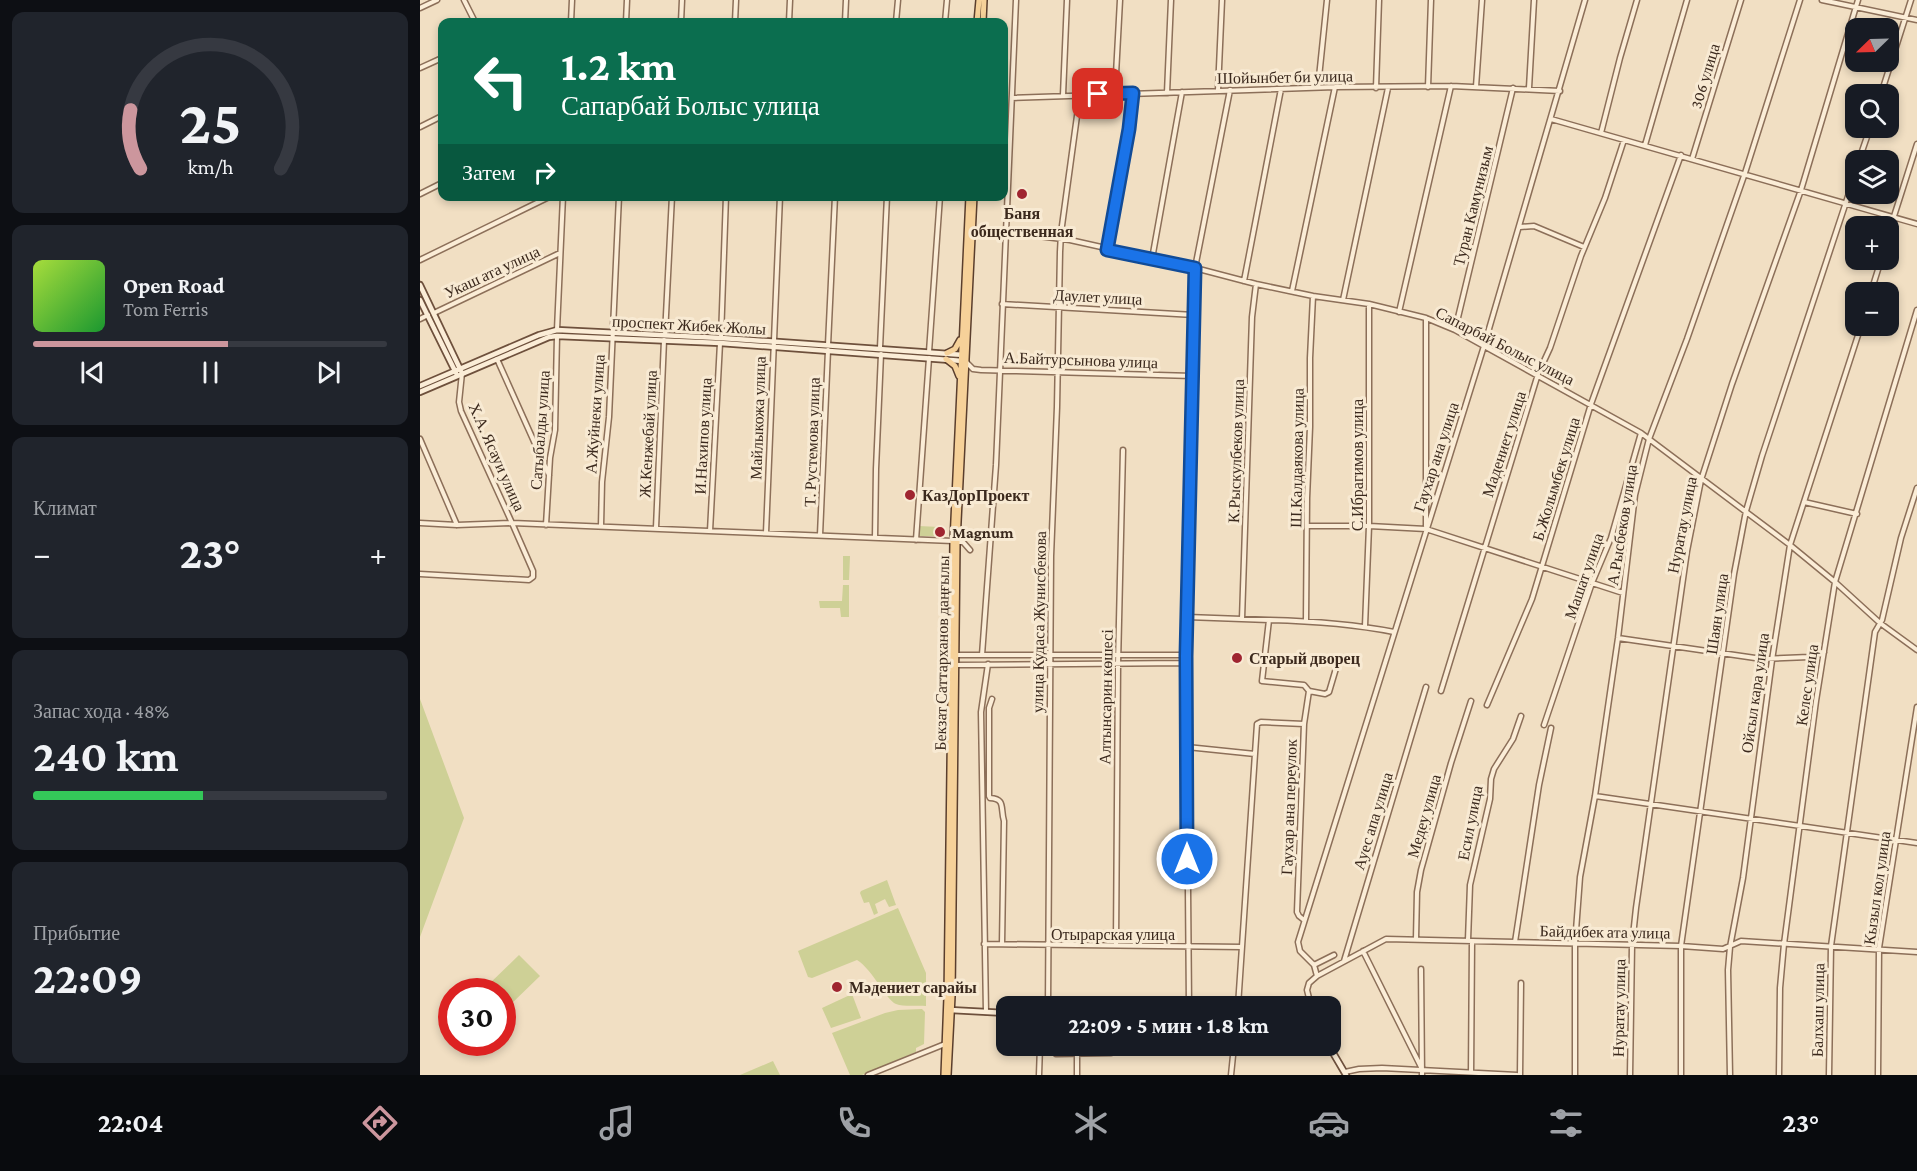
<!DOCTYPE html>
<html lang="ru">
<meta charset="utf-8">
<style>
body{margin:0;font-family:"Crimson Pro",serif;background:#20242c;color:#f1f3f6;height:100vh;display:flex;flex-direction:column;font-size:22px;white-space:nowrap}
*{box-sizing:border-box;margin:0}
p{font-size:20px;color:#9ea1a6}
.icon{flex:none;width:33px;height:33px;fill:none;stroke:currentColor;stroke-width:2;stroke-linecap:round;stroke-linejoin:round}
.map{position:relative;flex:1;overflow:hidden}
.details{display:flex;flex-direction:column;gap:12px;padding:12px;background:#0d0f14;width:420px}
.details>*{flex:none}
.banner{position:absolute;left:18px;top:18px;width:570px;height:183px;border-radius:12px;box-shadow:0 3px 9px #0003;background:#0b6e4f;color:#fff;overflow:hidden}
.needle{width:39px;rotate:247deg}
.buttons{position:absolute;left:1425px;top:18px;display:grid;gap:12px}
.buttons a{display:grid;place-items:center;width:54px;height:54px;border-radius:12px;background:#171b24;box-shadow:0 3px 9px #0003;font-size:30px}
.speed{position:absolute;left:18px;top:978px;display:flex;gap:12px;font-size:30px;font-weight:700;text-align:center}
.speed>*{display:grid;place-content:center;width:78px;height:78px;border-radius:50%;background:#171b24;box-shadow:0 3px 9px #0003;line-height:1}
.speed .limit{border:9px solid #d22;background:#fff;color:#111}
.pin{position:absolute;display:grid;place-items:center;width:51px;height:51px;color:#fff;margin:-26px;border-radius:12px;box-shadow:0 3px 9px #0006}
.me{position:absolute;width:66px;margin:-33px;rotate:0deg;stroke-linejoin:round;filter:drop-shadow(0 0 4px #0008)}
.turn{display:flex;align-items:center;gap:21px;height:126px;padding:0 24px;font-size:27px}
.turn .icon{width:78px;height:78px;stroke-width:2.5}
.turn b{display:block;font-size:42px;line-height:51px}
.then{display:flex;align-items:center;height:57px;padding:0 24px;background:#0003;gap:12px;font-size:22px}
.big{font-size:45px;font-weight:700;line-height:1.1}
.details .tile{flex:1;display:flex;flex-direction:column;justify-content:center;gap:9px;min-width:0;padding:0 21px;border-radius:12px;background:#20242c}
.details .dial{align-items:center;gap:0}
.dial svg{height:156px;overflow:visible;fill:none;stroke:#363941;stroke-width:7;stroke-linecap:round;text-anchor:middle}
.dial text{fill:#f1f3f6;stroke:none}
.song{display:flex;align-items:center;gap:18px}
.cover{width:72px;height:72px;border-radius:9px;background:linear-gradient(135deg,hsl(80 70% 55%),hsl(130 70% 35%))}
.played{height:6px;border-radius:3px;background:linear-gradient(90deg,#cc969d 55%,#363941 55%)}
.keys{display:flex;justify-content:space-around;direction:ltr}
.heat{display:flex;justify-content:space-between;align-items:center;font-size:33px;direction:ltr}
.charge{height:9px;border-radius:4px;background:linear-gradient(90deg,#34c759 48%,#363941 0)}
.trip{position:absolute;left:576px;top:996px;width:345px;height:60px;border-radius:12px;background:#171b24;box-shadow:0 3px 9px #0003;font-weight:700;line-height:60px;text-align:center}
.menu{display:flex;height:96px;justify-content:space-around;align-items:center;background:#090b0e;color:#9ea1a6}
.menu .icon{width:42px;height:42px}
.menu .selected{color:#cc969d}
.menu b{font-size:27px;color:#f1f3f6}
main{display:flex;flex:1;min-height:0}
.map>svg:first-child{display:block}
</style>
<main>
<section class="details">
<div class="tile dial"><svg viewBox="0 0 100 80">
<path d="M14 69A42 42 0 1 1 86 69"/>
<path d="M14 69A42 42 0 0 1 9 39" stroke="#cc969d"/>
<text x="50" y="56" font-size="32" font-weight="700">25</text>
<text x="50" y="72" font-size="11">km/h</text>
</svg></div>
<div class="tile">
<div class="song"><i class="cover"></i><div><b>Open Road</b><p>Tom Ferris</p></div></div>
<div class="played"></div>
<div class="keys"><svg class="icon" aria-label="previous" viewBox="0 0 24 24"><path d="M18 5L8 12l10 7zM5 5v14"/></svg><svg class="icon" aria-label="pause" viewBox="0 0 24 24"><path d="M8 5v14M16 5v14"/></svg><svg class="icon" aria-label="next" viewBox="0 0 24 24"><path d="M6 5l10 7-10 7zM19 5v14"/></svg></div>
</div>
<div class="tile"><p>Климат</p>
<div class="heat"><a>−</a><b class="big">23°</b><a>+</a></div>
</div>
<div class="tile"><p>Запас хода · 48%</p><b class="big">240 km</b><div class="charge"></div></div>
<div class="tile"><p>Прибытие</p><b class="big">22:09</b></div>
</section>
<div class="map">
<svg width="1497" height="1075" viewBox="0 0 1497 1075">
<rect width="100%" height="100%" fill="#f1dfc3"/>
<!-- green -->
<path fill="#ced096" d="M 821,72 L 840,73 L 840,83 L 820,82 Z
M 499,526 L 519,527 L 519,536 L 499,536 Z
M 423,556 L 430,556 L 429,580 L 423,580 Z
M 423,585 L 429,585 L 429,617 L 421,617 L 420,608 L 400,608 L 399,601 L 422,601 Z
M 0,699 L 44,818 L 0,937 Z
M 467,880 L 476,905 L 469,907 L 465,899 L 455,904 L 458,913 L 454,915 L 449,902 L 444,903 L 440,893 L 441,891 Z
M 478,908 L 506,973 L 506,1006 C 497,1005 484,1007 476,1004 C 466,1000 453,970 437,960 L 392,978 L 388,977 L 378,951 Z
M 99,955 L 120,976 L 88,1007 L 83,1002 L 82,992 L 72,991 L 67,986 Z
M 432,994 L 441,1018 L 411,1028 L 402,1008 Z
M 502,1009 L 505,1012 L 504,1044 L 496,1048 L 496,1052 L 442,1075 L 430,1075 L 412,1033 L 465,1013 L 478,1010 Z
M 353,1061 L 360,1075 L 320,1075 Z"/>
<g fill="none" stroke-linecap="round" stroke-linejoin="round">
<!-- street casing -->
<g stroke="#8c6f59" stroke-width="7">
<path id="street" d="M 44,0 L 55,22
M 1402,0 L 1497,20
M 0,8 L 17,0
M 151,22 L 152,0
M 206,22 L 207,0
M 261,22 L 262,0
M 315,22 L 316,0
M 369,22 L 370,0
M 425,22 L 426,0
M 476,22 L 478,0
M 525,22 L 527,0
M 0,68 L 22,58
M 898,87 L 907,0
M 1008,87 L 1011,0
M 1056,87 L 1062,0
M 956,88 L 959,0
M 1109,88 L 1114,0
M 798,90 L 802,0
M 695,93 L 700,0
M 747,93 L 751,0
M 1461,94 L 1491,0
M 643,95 L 647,0
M 592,98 L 915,87 L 1031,86 L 1140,91
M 1131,119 L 1497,224
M 0,127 L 22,116
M 1181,133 L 1200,58 L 1217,0
M 1225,145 L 1267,0
M 1272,159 L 1321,0
M 1439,160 L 1450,128
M 0,194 L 22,183
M 1100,227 L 1114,226 L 1164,247
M 587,232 L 650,240 L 775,268 L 836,284 L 893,296 L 949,304 L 1006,318 L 1035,330 L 1221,433 L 1370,545 L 1415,582 L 1460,623 L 1497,650
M 1468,235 L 1497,144
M 687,250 L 700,182 L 713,93
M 732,259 L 762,92
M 0,260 L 131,196
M 824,281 L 861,89
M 872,291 L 915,87
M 1451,292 L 1461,260
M 923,300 L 968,88
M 582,304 L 774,315
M 979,312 L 1031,86
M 14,313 L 140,253
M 0,319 L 8,315
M 137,330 L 143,196
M 1035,330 L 1093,88
M 245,335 L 252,196
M 301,338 L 306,196
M 408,345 L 415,196
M 460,348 L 467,196
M 509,352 L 520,196
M 77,359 L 129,475
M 546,362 L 553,369 L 561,370 L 773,376
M 0,439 L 37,525
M 1384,502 L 1437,514
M 0,523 L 37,525 L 92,523 L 41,411 L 39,402 L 42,373
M 126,525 L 130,458 L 135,430 L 137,336
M 181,526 L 182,482 L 189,417 L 199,196
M 887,526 L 949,526 L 1006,529 L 1203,593
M 1006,526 L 1006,318
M 236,528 L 244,340
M 290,531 L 300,343
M 346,533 L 360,196
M 400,535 L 408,350
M 455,538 L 456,469 L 461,354
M 496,540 L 509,358
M 537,542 L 543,542 L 550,550
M 0,574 L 109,580 L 113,577 L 113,571 L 92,523 L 533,541
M 767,617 L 849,620 L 842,681 L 884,685 L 889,691
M 822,619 L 832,317 L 836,284
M 849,620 C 891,621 933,624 974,632
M 886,621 L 887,498 L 890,427 L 890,358 L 893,296
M 945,626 L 949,526 L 949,304
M 1198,638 L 1342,659 L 1389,657 L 1404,652
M 536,655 L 766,655
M 562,655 L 576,465 L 596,0
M 534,665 L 766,663
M 1021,691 L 1118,374 L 1130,348 L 1161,256 L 1185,198 L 1204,140
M 572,699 L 569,708 L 569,796 L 570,798 C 586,799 580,808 584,821 L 582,944
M 1067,705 L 1112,599 L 1171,404 L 1261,155
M 1124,725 L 1172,583 L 1191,538 L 1221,433
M 767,747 L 835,754
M 1175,796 L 1497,843
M 884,920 L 879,916 L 877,912 L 884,724 L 889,691 L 905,694 L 909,692 L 917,665
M 996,939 L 997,892 L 1001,870 L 1031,763 L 1051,701
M 1048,940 L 1050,885 L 1070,799 L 1071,779 L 1074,769 L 1093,739 L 1101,716
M 1095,942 L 1119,785 L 1131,728
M 564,944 L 822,947
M 696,945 L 698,664 L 703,450
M 943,951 L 1002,1069
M 924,961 L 1006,687
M 894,965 L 914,955
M 1001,969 L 1002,1075
M 897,976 L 894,965 L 880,951 L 878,942 L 1064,346 L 1165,0
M 628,1006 L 631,556 L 637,407 L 640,252 L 641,233 L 660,94
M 769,1006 L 766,655 L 775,268 L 810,90
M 818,1006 L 837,724 L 841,722 L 884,724
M 891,1006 L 887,990 L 889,983 L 897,976 L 966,939 L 1261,946 L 1303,949 L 1321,941 L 1497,952
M 566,1012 L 561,712 L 568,664
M 636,1054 L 691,1053
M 925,1072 L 939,1069 L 962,1068 L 1097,1075
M 448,1075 L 525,1044
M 619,1075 L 620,1046
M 657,1075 L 657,1046
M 811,1075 L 814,1046
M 1051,1075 L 1052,941
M 1100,1075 L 1101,983
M 1155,1075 L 1155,944 L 1160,877 L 1175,796 L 1198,638 L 1215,495 L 1229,439 L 1267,339 L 1325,173 L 1380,0
M 1210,1075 L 1212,945 L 1216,908 L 1267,551 L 1281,480 L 1312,384 L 1381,190 L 1438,0
M 1261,1075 L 1261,946 L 1314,574 L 1326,511 L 1342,456 L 1436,172
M 1310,1075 L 1308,970 L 1310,947 L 1323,878 L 1352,660 L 1370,545 L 1441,326
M 1359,1075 L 1360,988 L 1364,944 L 1396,701 L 1415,582 L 1497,310
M 1409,1075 L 1411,946 L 1455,632 L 1462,620 L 1481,538 L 1497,488
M 1458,1075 L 1459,948 L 1497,707"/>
</g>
<!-- secondary casing -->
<g stroke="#6e503c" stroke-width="8">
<path id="secondary" d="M 0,285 L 41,371
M 0,300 L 36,373
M 0,386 L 119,335 L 137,330 L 301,338 L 544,355
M 0,392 L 129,337 L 137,336 L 300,343 L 543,361
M 530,1010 L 586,1013
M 909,1046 L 926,1075"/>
</g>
<!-- primary casing -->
<g stroke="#5a3e2d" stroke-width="8">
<path id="primary" d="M 557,22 L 559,0
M 563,22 L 564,0
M 527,353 L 535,349 L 540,340
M 526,359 L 535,366 L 539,376
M 524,1075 L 527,997 L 533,541 L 549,196
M 528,1075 L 532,996 L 537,542 L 554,196"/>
</g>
<!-- street -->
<use href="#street" stroke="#fbedd7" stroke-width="4"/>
<!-- secondary -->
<use href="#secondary" stroke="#fbedd7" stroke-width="4.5"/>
<!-- primary -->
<use href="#primary" stroke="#f6d199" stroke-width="5"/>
</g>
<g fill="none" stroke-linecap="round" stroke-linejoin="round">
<!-- route casing -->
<g stroke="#114b97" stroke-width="15">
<path id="route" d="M 678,94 L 713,93 L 709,129 L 687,250 L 775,268 L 766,656 L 767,859"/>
</g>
<!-- route -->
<use href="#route" stroke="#1a73e8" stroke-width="10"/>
</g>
<!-- markers -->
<g fill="#9f2530" stroke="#f8ead3" stroke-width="2">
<circle cx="602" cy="194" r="6"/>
<circle cx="490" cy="495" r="6"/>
<circle cx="520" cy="532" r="6"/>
<circle cx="817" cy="658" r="6"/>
<circle cx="417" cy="987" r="6"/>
</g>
<g text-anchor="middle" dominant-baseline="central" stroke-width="6" stroke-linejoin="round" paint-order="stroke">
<!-- street labels -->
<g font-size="16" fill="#3b291d" stroke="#f8ead3">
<text transform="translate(1285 76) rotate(-73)">306 улица</text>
<text transform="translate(865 77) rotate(-1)">Шойынбет би улица</text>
<text transform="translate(1053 206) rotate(-76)">Туран Камунизым</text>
<text transform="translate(72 272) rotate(-25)">Укаш ата улица</text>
<text transform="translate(678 297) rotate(3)">Даулет улица</text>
<text transform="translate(269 325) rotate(3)">проспект Жибек Жолы</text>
<text transform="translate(1085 346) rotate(27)">Сапарбай Болыс улица</text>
<text transform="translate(661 360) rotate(2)">А.Байтурсынова улица</text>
<text transform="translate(175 414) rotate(-86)">А.Жуйнеки улица</text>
<text transform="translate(338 418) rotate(-88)">Майлыкожа улица</text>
<text transform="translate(120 430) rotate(-86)">Сатыбалды улица</text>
<text transform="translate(228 434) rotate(-87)">Ж.Кенжебай улица</text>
<text transform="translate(283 436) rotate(-87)">И.Нахипов улица</text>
<text transform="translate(392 442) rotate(-88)">Т. Рустемова улица</text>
<text transform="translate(1084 444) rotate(-72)">Мадениет улица</text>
<text transform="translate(816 451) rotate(-88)">К.Рыскулбеков улица</text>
<text transform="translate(77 457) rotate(66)">Х.А. Ясауи улица</text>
<text transform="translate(1016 457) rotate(-72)">Гаухар ана улица</text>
<text transform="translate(877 458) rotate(-89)">Ш.Калдаякова улица</text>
<text transform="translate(937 465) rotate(-90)">С.Ибрагимов улица</text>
<text transform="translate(1136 479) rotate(-73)">Б.Жолымбек улица</text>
<text transform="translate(1202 525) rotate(-81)">А.Рысбеков улица</text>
<text transform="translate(1262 525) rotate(-79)">Нуратау улица</text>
<text transform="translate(1164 576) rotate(-71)">Машат улица</text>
<text transform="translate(1297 614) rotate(-82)">Шаян улица</text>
<text transform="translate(619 622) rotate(-89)">улица Кудаса Жунисбекова</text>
<text transform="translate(522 653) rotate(-89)">Бекзат Саттарханов даңғылы</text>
<text transform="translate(1387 685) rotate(-82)">Келес улица</text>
<text transform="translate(1335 693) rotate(-82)">Ойсыл кара улица</text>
<text transform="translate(686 697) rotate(-89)">Алтынсарин көшесі</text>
<text transform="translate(869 807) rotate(-88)">Гаухар ана переулок</text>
<text transform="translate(1004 816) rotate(-74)">Медеу улица</text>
<text transform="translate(953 821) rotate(-73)">Ауес апа улица</text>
<text transform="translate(1050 823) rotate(-79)">Есил улица</text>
<text transform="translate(1457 888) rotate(-82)">Кызыл кол улица</text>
<text transform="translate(1185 932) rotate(1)">Байдибек ата улица</text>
<text x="693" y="934">Отырарская улица</text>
<text transform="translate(1199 1008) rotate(-89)">Нуратау улица</text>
<text transform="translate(1398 1010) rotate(-89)">Балхаш улица</text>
</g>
<!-- poi labels -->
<g font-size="16" font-weight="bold" fill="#3b291d" stroke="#f8ead3" text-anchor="start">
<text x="602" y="213" text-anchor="middle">Баня<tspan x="602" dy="18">общественная</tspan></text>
<text x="502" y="495">КазДорПроект</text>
<text x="532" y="532">Magnum</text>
<text x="829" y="658">Старый дворец</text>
<text x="429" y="987">Мәдениет сарайы</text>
</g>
</g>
</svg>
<div class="buttons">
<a><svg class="needle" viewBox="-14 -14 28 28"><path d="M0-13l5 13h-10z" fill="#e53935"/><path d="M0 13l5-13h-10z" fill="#9ea1a6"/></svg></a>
<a><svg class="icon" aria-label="search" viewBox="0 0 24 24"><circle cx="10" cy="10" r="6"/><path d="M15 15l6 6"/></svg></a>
<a><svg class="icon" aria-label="layers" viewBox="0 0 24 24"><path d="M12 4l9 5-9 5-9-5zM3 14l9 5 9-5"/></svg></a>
<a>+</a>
<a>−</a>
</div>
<div class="speed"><div class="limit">30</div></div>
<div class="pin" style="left:678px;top:94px;background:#d93025"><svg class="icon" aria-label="arrive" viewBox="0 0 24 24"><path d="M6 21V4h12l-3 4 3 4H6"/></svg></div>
<svg class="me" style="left:767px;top:859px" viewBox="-20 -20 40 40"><circle r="17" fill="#1a73e8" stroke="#fff" stroke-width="3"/><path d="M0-11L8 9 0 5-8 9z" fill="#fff"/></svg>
<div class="trip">22:09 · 5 мин · 1.8 km</div>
<div class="banner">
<div class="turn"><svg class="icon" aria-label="left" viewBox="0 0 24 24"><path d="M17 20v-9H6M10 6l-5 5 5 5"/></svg><div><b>1.2 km</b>Сапарбай Болыс улица</div></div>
<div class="then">Затем<svg class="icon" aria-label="right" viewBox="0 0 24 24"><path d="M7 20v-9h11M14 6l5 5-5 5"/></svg></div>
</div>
</div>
</main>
<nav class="menu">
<b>22:04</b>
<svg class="icon selected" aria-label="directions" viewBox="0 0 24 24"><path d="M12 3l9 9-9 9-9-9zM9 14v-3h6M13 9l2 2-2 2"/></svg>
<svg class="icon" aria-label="music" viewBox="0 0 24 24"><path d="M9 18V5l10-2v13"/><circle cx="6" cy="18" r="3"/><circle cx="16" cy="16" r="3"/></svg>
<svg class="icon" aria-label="phone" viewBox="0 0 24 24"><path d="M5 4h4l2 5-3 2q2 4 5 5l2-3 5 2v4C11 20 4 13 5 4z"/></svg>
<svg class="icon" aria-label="climate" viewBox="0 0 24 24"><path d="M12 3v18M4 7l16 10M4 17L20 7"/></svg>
<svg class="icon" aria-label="car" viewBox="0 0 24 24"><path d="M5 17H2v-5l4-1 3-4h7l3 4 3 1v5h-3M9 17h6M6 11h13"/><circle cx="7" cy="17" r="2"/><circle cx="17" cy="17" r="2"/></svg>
<svg class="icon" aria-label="filters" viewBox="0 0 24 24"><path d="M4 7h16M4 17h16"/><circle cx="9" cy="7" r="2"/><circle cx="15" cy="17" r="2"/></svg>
<b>23°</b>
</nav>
